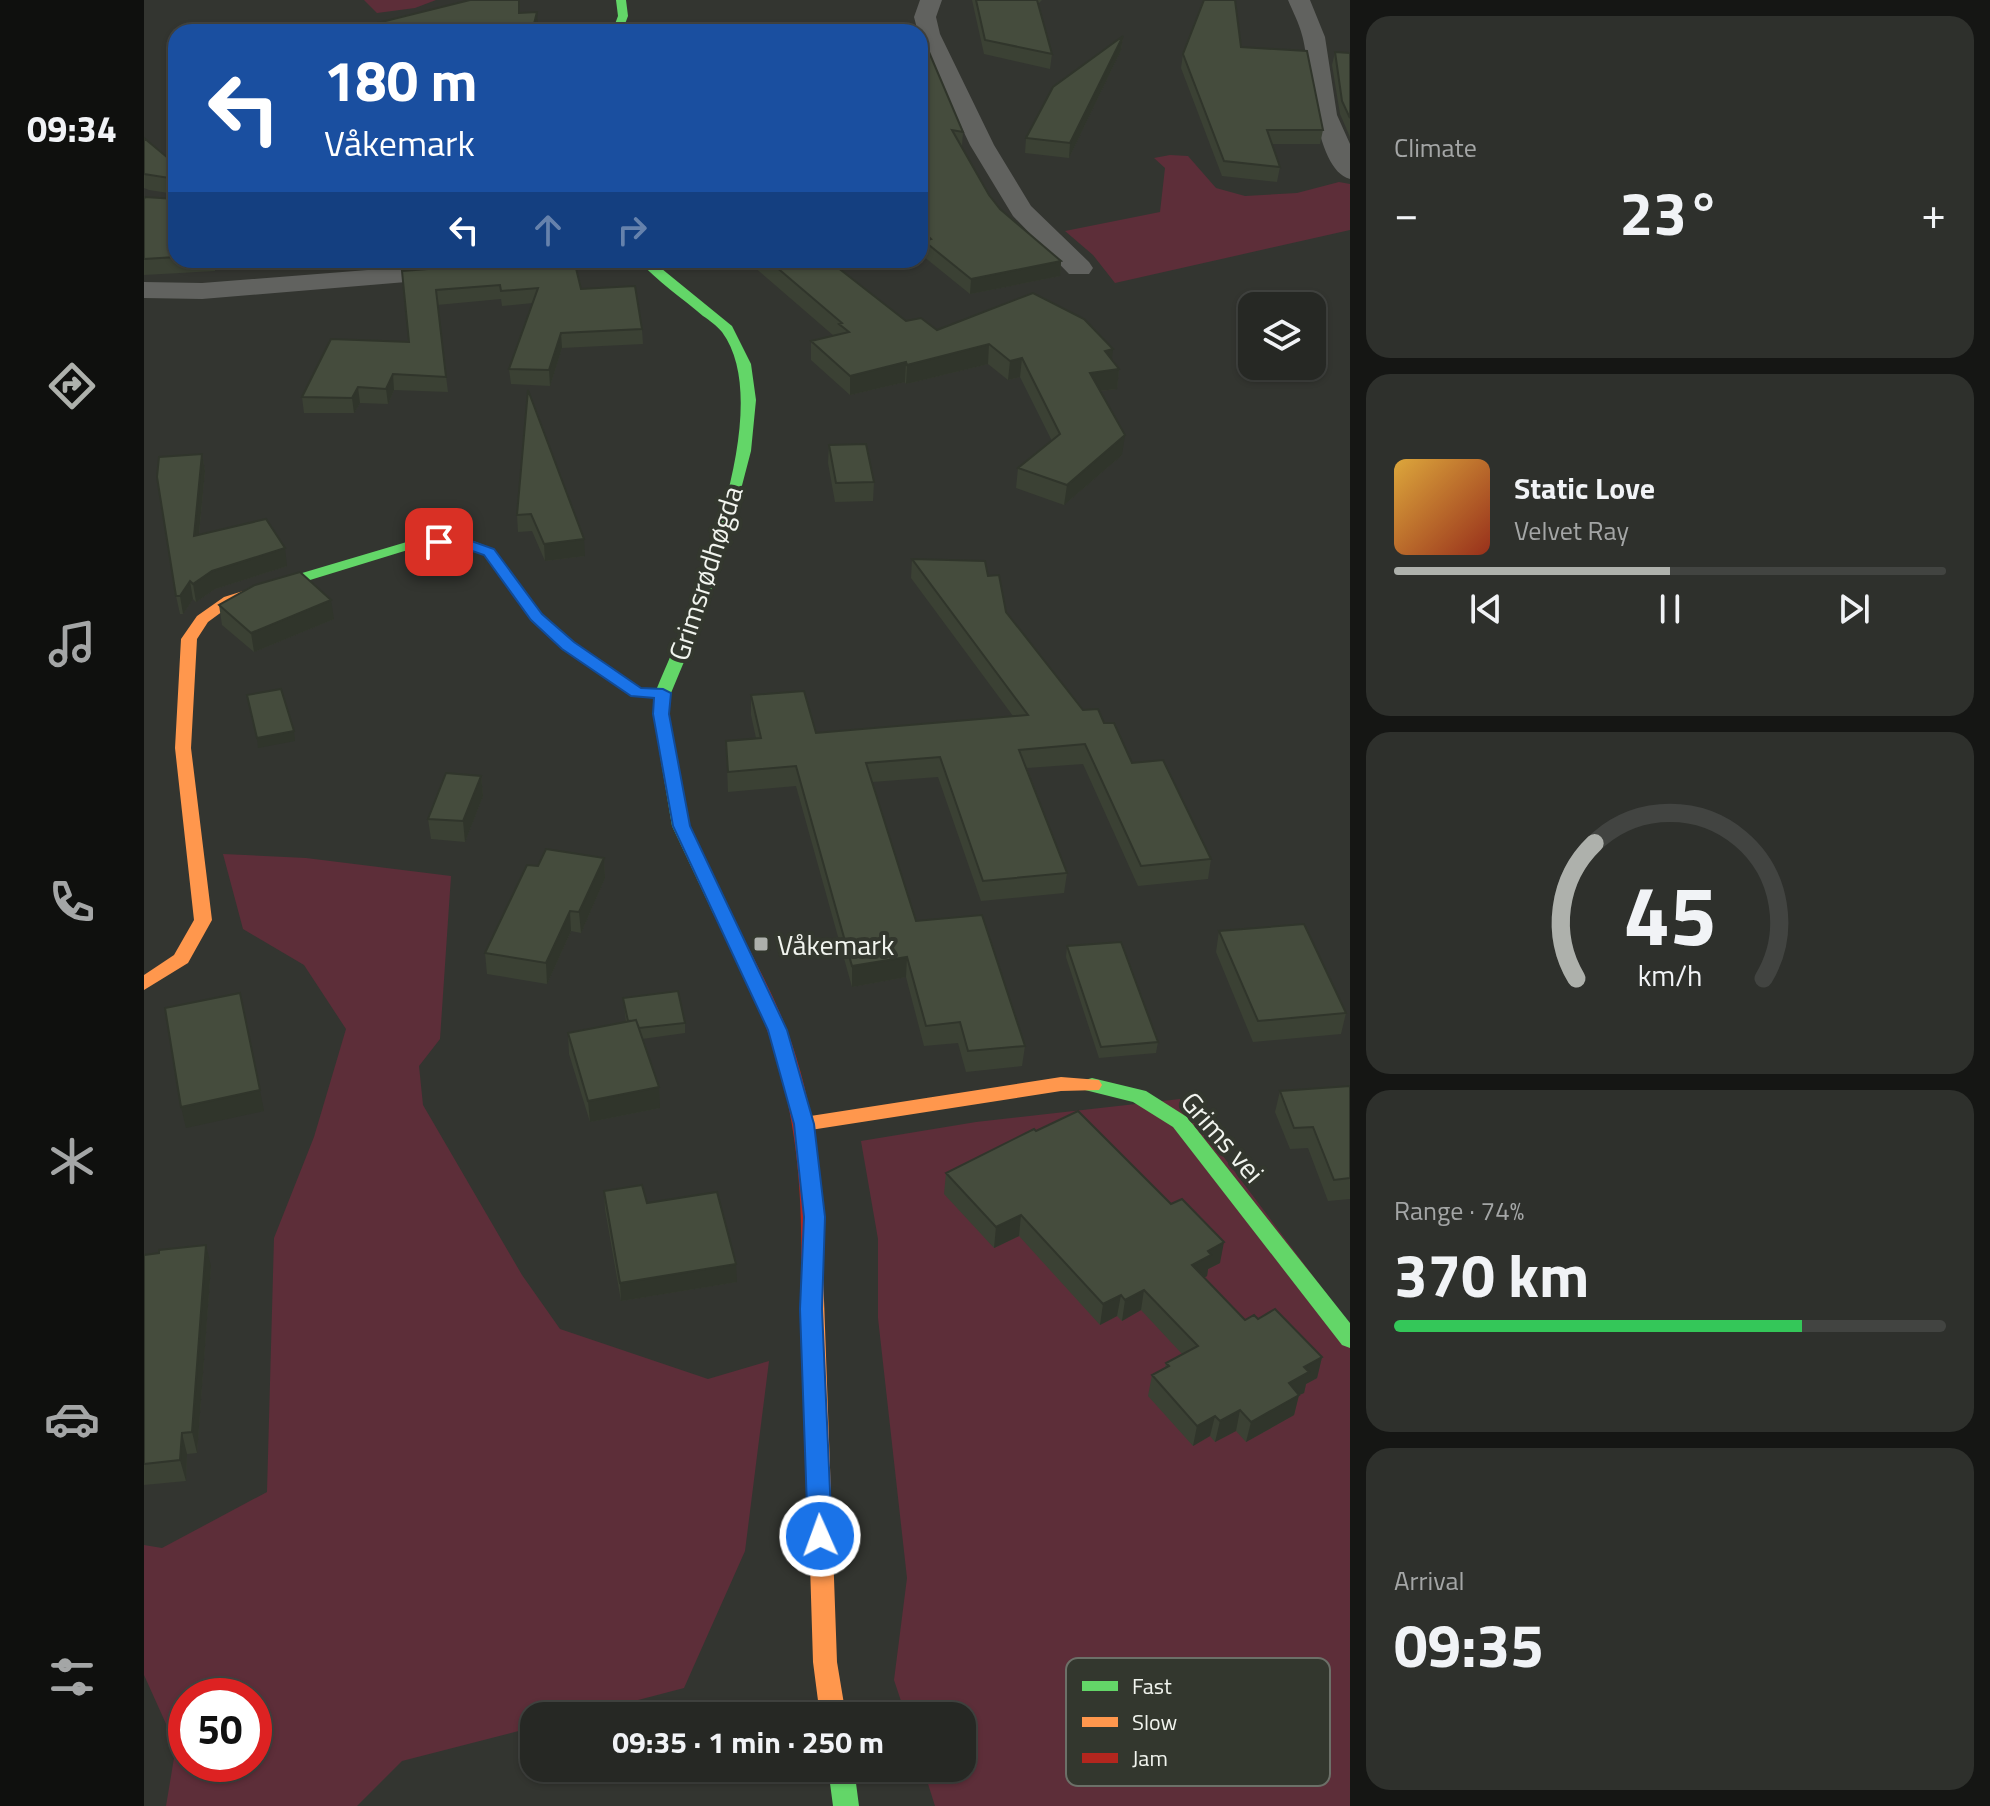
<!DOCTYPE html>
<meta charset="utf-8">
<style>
body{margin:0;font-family:"Titillium Web",sans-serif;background:#2e302c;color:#f1f3f6;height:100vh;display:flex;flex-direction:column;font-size:30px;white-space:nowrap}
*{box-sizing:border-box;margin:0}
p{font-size:26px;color:#a4a6a6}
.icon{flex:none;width:44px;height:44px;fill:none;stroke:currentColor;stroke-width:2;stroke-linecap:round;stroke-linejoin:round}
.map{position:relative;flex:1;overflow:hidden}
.details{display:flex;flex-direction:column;gap:16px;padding:16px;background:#151614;width:640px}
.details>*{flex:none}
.banner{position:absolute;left:24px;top:24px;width:760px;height:244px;border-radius:24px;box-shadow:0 2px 6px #0004,0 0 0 2px #424441;background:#1a4fa0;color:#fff;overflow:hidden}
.fabs{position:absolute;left:1094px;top:292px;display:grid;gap:16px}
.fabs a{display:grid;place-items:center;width:88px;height:88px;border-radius:16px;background:#262824;box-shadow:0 2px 6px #0004,0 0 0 2px #424441;font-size:40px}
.speed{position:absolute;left:24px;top:1678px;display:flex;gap:16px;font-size:40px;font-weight:700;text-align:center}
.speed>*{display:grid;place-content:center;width:104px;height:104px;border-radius:50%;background:#262824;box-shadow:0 2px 6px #0004,0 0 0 2px #424441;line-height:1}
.speed .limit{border:12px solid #d22;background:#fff;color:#111}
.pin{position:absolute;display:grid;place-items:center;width:68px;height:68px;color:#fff;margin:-34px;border-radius:16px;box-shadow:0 4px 12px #0006}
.me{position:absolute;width:88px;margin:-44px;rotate:358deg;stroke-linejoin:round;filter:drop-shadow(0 0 6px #0008)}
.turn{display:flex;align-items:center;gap:28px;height:168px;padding:0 24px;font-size:36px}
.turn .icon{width:104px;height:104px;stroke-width:2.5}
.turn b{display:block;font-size:56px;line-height:68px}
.lanes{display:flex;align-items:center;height:76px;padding:0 24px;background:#0003;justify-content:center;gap:40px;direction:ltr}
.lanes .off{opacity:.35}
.big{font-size:60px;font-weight:700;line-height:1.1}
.details .card{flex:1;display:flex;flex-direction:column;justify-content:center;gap:12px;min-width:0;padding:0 28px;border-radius:24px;background:#2e302c}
.details .dial{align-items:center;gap:0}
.dial svg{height:208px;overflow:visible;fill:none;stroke:#424441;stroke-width:7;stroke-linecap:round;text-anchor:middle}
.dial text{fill:#f1f3f6;stroke:none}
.song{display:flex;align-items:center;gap:24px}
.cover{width:96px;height:96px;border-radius:12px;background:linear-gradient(135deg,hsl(40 70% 55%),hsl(10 70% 35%))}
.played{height:8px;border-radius:4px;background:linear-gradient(90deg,#aeb1ac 50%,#424441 50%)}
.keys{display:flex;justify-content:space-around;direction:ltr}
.heat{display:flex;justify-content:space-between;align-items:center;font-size:44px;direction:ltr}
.charge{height:12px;border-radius:6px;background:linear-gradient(90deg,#34c759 74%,#424441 0)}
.trip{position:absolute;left:376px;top:1702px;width:456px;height:80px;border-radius:24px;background:#262824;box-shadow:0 2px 6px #0004,0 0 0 2px #424441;font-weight:700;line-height:80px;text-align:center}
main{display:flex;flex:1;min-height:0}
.tab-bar{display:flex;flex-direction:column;width:144px;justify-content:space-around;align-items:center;background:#0f100e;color:#a4a6a6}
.tab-bar .icon{width:56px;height:56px}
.tab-bar .on{color:#aeb1ac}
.tab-bar b{font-size:36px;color:#f1f3f6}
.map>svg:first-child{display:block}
</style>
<main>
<nav class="tab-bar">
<b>09:34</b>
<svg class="icon on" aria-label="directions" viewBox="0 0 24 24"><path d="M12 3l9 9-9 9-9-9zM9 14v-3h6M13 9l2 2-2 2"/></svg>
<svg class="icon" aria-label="music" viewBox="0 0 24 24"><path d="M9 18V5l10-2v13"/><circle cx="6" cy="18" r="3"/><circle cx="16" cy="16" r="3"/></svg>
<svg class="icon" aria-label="phone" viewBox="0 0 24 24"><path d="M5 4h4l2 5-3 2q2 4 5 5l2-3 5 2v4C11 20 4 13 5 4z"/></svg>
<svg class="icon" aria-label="climate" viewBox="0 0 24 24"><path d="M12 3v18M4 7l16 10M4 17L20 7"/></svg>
<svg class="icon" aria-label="car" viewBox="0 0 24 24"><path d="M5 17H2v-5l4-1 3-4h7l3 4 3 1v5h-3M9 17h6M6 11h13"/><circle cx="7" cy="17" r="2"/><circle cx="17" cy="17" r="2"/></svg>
<svg class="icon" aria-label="filters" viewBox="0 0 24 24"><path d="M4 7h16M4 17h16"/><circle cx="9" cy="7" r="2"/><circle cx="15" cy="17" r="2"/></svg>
</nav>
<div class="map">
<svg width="1206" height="1806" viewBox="0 0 1206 1806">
<rect width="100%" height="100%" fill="#333530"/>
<!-- green -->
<path fill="#5d2e39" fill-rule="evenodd" d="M 220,0 L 292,0 L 271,8 L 233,13 Z
M 1026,155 L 1044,156 L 1072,188 L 1101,196 L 1153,193 L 1195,182 L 1206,184 L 1206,230 L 971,283 L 949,255 L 921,231 L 1016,212 L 1021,168 L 1010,158 Z
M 79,854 L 162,858 L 307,876 L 296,1039 L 275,1066 L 279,1105 L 378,1275 L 416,1329 L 564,1379 L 625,1361 L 601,1551 L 540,1688 L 433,1716 L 390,1716 L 390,1727 L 258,1761 L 213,1806 L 22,1806 L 32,1746 L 0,1675 L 0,1545 L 18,1548 L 123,1492 L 130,1238 L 170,1137 L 202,1029 L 160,965 L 99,929 ZM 110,1696 L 110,1764 L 42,1764 L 42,1696 Z
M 1036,1099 L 1206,1325 L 1206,1806 L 791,1806 L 779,1768 L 818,1768 L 818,1716 L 762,1716 L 750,1680 L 763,1578 L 734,1318 L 734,1239 L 717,1141 L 832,1122 Z"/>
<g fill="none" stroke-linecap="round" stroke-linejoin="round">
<!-- street -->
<path fill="#61625f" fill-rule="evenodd" d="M 776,0 L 798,0 L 792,17 L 796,34 L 850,145 L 887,206 L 945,262 L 949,268 L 945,274 L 925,274 L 869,216 L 826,145 L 776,40 L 770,17 Z
M 1144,0 L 1166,0 L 1181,37 L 1193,115 L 1206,144 L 1206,179 C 1169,169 1167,65 1158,35 C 1155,23 1149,12 1144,0 Z
M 367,260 L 460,260 L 457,266 L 447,268 L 375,274 L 365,272 L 361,266 Z
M 312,263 L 322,265 L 326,271 L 322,277 L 58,299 L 0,298 L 0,282 L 58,283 Z"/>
<!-- fast -->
<path fill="#63d668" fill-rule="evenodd" d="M 472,0 L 482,0 L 484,16 L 478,32 L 468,32 L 474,16 Z
M 494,260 L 507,260 L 588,326 L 607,364 L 612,400 L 607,451 L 584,539 L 562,609 L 527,693 L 525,714 L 546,826 L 587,913 L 578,919 L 569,913 L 528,826 L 509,714 L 510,698 L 487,696 L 418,648 L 388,620 L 340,555 L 317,546 L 267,549 L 153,584 L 145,579 L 148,576 L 266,541 L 324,539 L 350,549 L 398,614 L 430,642 L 497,688 L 513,688 C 547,608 635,409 578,332 C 573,326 565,320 559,316 C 538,298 513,281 494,260 Z
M 948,1078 L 1002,1091 L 1043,1117 L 1206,1323 L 1206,1348 L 1198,1345 L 1029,1127 L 989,1102 L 941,1090 L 938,1085 L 941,1080 Z
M 684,1768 L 710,1768 L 715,1806 L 689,1806 Z"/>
<!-- slow -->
<path fill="#ff974d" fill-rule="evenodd" d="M 153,574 L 161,579 L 158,582 L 90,603 L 64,622 L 53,639 L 47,748 L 68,920 L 44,963 L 0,990 L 0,975 L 30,955 L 50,920 L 31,748 L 37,639 L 53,616 L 80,597 Z
M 917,1077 L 955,1080 L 958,1085 L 955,1090 L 917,1091 L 660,1131 L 653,1129 L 650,1124 L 653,1119 L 660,1117 Z
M 668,1264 L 676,1266 L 679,1272 L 693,1662 L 702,1716 L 676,1716 L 669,1662 L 657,1272 L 660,1266 Z"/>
<!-- jam -->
<path fill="#b3261e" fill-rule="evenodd" d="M 578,907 L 587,913 C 606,952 627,989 643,1030 C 672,1108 680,1189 679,1272 L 676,1278 L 668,1280 L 660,1278 L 657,1272 C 659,1190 652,1108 623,1030 C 609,990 587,952 569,913 Z"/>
</g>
<!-- wall -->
<path fill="#3b4134" d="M 828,0 L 898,0 L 894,4 L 908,54 L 906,69 L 840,54 Z
M 979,36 L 977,50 L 925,158 L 881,153 L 882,138 Z
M 776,47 L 819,132 L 818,146 L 817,146 L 845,195 L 856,209 L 917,261 L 916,276 L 826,294 L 779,256 L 780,248 L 776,245 Z
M 1097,47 L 1179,130 L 1176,144 L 1128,144 L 1136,167 L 1133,182 L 1078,176 L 1037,68 L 1039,54 Z
M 1191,52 L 1206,53 L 1206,137 L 1196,114 L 1188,65 Z
M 0,138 L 24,158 L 32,157 L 32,260 L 72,260 L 71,271 L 0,275 L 0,199 L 31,199 L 31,194 L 5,190 L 0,188 Z
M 257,260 L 307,260 L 257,264 Z
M 602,260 L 684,260 L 762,321 L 793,330 L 968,360 L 975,369 L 973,389 L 956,391 L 978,455 L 920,505 L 872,488 L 874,468 L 908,441 L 876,377 L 864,380 L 844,364 L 762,384 L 761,382 L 706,395 L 667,360 L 667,341 L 690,336 Z
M 258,271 L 437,289 L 498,329 L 499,344 L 418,348 L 406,386 L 367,384 L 365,369 L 389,303 L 358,306 L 357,299 L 293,305 L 304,392 L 250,390 L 244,404 L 216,403 L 210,413 L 160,413 L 158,397 L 265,342 Z
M 384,390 L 441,556 L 401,561 L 388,531 L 374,532 L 373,515 Z
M 685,445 L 730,482 L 729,501 L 691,502 L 684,463 Z
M 58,454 L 61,471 L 55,535 L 143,566 L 71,589 L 52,602 L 49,599 L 39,614 L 36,614 L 32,596 Z
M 768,559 L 844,576 L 862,612 L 939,710 L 960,723 L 988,763 L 1067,859 L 1064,879 L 994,886 L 939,764 L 883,768 L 923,873 L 920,893 L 837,901 L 794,777 L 728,782 L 772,921 L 881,1046 L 878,1066 L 822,1072 L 814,1043 L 780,1046 L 762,977 L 708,987 L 652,786 L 584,792 L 582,741 L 612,738 L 607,715 L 607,695 L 672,733 L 869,716 L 767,578 Z
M 75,605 L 190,619 L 110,652 L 78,625 Z
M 337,776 L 339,796 L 321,842 L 287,839 L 284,819 Z
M 460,858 L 461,878 L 437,933 L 427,931 L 403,984 L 343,974 L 341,953 L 394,866 Z
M 1075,931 L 1202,1013 L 1197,1034 L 1109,1042 L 1072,952 Z
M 923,946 L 1014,1042 L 1012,1053 L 955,1058 L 922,957 Z
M 479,998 L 541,1023 L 541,1033 L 498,1039 L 516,1108 L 446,1122 L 425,1054 L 424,1033 L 482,1022 Z
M 1206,1086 L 1206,1199 L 1184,1201 L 1164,1148 L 1146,1149 L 1131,1112 L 1136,1091 Z
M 802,1173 L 1076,1263 L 1064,1269 L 1063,1276 L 1060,1278 L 1101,1320 L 1114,1319 L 1178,1357 L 1173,1378 L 1162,1384 L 1160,1393 L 1155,1395 L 1150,1415 L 1102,1442 L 1092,1431 L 1071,1442 L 1066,1436 L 1049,1446 L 1004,1396 L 1008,1375 L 1021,1368 L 1022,1363 L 1038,1354 L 997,1310 L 978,1321 L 973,1316 L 956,1325 L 875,1236 L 850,1248 L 800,1194 Z
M 460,1191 L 503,1203 L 593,1282 L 477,1301 L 461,1209 Z
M 0,1255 L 67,1266 L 53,1453 L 43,1454 L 42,1481 L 0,1485 Z"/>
<!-- shaded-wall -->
<path fill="#30352b" d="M 393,12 L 394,25 L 392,32 L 388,32 Z
M 979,36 L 977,50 L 925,158 L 926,143 Z
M 917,261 L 916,276 L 826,294 L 827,279 Z
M 417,333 L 418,348 L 406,386 L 405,370 Z
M 845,344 L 844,364 L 762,384 L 763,365 Z
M 969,349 L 967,369 L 961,351 Z
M 878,358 L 876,377 L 864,380 L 866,361 Z
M 762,362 L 761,382 L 706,395 L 706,376 Z
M 975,369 L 973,389 L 944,392 L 946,373 Z
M 249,374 L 250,390 L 244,404 L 242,389 Z
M 214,387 L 216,403 L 210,413 L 208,398 Z
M 981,435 L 978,455 L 920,505 L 923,485 Z
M 58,454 L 61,471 L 53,554 L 50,536 Z
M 440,539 L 441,556 L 401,561 L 400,544 Z
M 141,548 L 143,566 L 71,589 L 52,602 L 49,584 L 68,571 Z
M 46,581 L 49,599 L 39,614 L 36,596 Z
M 187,600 L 190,619 L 110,652 L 107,633 Z
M 150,731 L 151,741 L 114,748 L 113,738 Z
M 337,776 L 339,796 L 321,842 L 319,821 Z
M 460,858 L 461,878 L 437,933 L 435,912 Z
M 426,911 L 427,931 L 403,984 L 402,963 Z
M 763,957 L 762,977 L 708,987 L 708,966 Z
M 515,1087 L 516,1108 L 446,1122 L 444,1101 Z
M 116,1090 L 120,1111 L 42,1128 L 37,1107 Z
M 877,1215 L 875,1236 L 850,1248 L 852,1227 Z
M 1080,1242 L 1076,1263 L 1064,1269 L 1063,1276 L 1043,1286 L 1048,1265 L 1064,1251 Z
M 62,1245 L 67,1266 L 53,1453 L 48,1432 Z
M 592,1264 L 593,1282 L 477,1301 L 476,1283 Z
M 1000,1290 L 997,1310 L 978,1321 L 981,1300 Z
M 977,1295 L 973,1316 L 956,1325 L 959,1304 Z
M 1178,1357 L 1173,1378 L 1162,1384 L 1160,1393 L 1155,1395 L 1150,1415 L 1102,1442 L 1107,1422 L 1160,1367 Z
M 1096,1410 L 1092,1431 L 1071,1442 L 1076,1421 Z
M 1071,1416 L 1066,1436 L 1049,1446 L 1053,1426 Z
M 38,1433 L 43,1454 L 42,1481 L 36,1460 Z"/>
<!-- building -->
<path fill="#454c3d" stroke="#30352b" stroke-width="2" d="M 326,0 L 375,0 L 375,13 L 393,12 L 388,32 L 197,32 Z
M 832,0 L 893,0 L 908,54 L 841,40 Z
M 1060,0 L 1091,0 L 1097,47 L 1163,51 L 1179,130 L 1123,130 L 1136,167 L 1080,161 L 1039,54 Z
M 544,23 L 579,25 L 576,32 L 540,32 Z
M 979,36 L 926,143 L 882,138 L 909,87 Z
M 782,45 L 819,132 L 808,130 L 845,195 L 856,209 L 917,261 L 827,279 L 780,241 L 787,239 L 776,229 L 776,47 Z
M 1191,52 L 1206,53 L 1206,118 L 1198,101 Z
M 0,138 L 24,158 L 32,157 L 32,257 L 0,259 L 0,199 L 1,197 L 31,199 L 32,179 L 0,174 Z
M 401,260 L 430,260 L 437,289 L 491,286 L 498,329 L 417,333 L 405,370 L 365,369 L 394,288 L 357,291 L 356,285 L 292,290 L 302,377 L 249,374 L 242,389 L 214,387 L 208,398 L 158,397 L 187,339 L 265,342 L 258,271 Z
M 624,260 L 684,260 L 762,321 L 777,318 L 793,330 L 889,293 L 940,319 L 969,349 L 961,351 L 975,369 L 946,373 L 981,435 L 923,485 L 874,468 L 916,434 L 878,358 L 866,361 L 845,344 L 763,365 L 762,362 L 706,376 L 667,341 L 705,332 L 695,324 L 698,323 Z
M 384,390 L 440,539 L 400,544 L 387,514 L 373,515 Z
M 722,444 L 730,482 L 692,483 L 685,445 Z
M 58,454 L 50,536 L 122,519 L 141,548 L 68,571 L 49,584 L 46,581 L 36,596 L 32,596 L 13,477 L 15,457 Z
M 768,559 L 841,561 L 844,576 L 855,575 L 862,612 L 939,710 L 954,709 L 960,723 L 970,723 L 988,763 L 1019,760 L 1067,859 L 997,866 L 941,744 L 875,750 L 923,873 L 839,881 L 796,757 L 722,763 L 772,921 L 838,915 L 881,1046 L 824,1051 L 816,1022 L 782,1026 L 763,957 L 708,966 L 652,766 L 584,772 L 582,741 L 617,738 L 607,695 L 660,691 L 672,733 L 884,715 Z
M 156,572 L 187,600 L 107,633 L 75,605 L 111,585 Z
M 137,689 L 150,731 L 113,738 L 103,695 Z
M 302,773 L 337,776 L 319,821 L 284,819 Z
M 402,849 L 460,858 L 435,912 L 426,911 L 402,963 L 341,953 L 383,865 L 394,866 Z
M 1160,924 L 1202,1013 L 1114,1021 L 1075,931 Z
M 977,942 L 1014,1042 L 957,1047 L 923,946 Z
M 534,991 L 541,1023 L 495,1028 L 492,1020 L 484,1021 L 479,998 Z
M 96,993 L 116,1090 L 37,1107 L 21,1008 Z
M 492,1020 L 515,1087 L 444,1101 L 424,1033 Z
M 1206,1086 L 1206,1178 L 1190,1180 L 1169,1127 L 1150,1128 L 1136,1091 Z
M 934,1111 L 1027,1204 L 1038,1199 L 1080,1242 L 1064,1251 L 1067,1255 L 1048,1265 L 1101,1320 L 1110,1315 L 1114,1319 L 1131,1309 L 1178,1357 L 1160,1367 L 1165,1372 L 1145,1383 L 1155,1395 L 1107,1422 L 1096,1410 L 1076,1421 L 1071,1416 L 1053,1426 L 1008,1375 L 1025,1366 L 1022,1363 L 1054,1346 L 1000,1290 L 981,1300 L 977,1295 L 959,1304 L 877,1215 L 852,1227 L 802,1173 L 890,1129 L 892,1131 Z
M 498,1185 L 503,1203 L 573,1192 L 592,1264 L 476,1283 L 460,1191 Z
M 62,1245 L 48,1432 L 38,1433 L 36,1460 L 0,1464 L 0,1255 L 15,1253 L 15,1250 Z"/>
<!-- route -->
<path fill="#1a73e8" stroke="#114b97" stroke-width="2" d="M 295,538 L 319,538 L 350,549 L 398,614 L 430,642 L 497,688 L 519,689 L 527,693 L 525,714 L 546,826 L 643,1030 L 670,1124 L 681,1217 L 678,1309 L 688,1536 L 685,1543 L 676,1546 L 668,1543 L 664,1536 L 656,1309 L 660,1217 L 650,1124 L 624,1030 L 529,826 L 509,714 L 510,698 L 487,696 L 418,649 L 387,620 L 340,555 L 317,547 L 289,545 L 289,539 Z"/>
<!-- markers -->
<rect fill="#aeb1ac" stroke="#33372e" stroke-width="3" x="609" y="936" width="16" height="16" rx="4"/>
<g text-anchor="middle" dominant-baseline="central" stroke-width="8" stroke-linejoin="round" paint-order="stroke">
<!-- street labels -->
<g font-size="28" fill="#f1f4ee" stroke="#33372e">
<text transform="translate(561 573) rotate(-72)">Grimsrødhøgda</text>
<text transform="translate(1079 1137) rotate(49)">Grims vei</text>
</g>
<!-- poi labels -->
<g font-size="28" fill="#f1f4ee" stroke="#33372e" text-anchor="start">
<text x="633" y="944">Våkemark</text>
</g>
</g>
<!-- legend -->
<rect x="922" y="1658" width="264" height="128" rx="12" fill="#33372e" stroke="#6c7068" stroke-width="2"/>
<rect x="938" y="1681" width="36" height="10" fill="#63d668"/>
<rect x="938" y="1717" width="36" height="10" fill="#ff974d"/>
<rect x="938" y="1753" width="36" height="10" fill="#b3261e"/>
<g font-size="22" fill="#f1f4ee">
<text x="988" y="1694">Fast</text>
<text x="988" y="1730">Slow</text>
<text x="988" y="1766">Jam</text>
</g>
</svg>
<div class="fabs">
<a><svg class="icon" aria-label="layers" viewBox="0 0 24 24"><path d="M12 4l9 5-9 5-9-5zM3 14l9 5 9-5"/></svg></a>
</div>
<div class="speed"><div class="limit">50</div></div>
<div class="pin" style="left:295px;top:542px;background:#d93025"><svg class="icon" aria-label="arrive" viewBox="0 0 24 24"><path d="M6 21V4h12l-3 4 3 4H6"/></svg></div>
<svg class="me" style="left:676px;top:1536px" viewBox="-20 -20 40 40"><circle r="17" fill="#1a73e8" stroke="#fff" stroke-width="3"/><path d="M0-11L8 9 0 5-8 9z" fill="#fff"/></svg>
<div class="trip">09:35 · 1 min · 250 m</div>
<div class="banner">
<div class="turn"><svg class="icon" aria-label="left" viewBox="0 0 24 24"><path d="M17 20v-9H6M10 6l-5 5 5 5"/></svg><div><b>180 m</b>Våkemark</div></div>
<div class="lanes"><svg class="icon" aria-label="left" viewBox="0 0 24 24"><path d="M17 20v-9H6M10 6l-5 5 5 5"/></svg><svg class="icon off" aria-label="ahead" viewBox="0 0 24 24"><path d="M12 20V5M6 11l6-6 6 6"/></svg><svg class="icon off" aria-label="right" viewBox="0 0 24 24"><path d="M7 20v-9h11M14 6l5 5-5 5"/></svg></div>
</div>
</div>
<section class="details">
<div class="card"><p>Climate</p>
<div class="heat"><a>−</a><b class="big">23°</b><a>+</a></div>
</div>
<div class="card">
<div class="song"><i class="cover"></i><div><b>Static Love</b><p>Velvet Ray</p></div></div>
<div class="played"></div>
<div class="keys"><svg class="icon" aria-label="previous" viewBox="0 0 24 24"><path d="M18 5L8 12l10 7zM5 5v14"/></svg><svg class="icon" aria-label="pause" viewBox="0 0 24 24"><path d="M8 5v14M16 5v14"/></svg><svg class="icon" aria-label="next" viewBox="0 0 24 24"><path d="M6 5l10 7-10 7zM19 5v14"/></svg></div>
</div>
<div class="card dial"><svg viewBox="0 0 100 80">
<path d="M14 69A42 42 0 1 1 86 69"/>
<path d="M14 69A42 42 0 0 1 21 17" stroke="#aeb1ac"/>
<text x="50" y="56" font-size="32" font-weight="700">45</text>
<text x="50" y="72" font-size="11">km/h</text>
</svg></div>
<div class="card"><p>Range · 74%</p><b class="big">370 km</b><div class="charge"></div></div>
<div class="card"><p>Arrival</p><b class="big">09:35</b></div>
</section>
</main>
